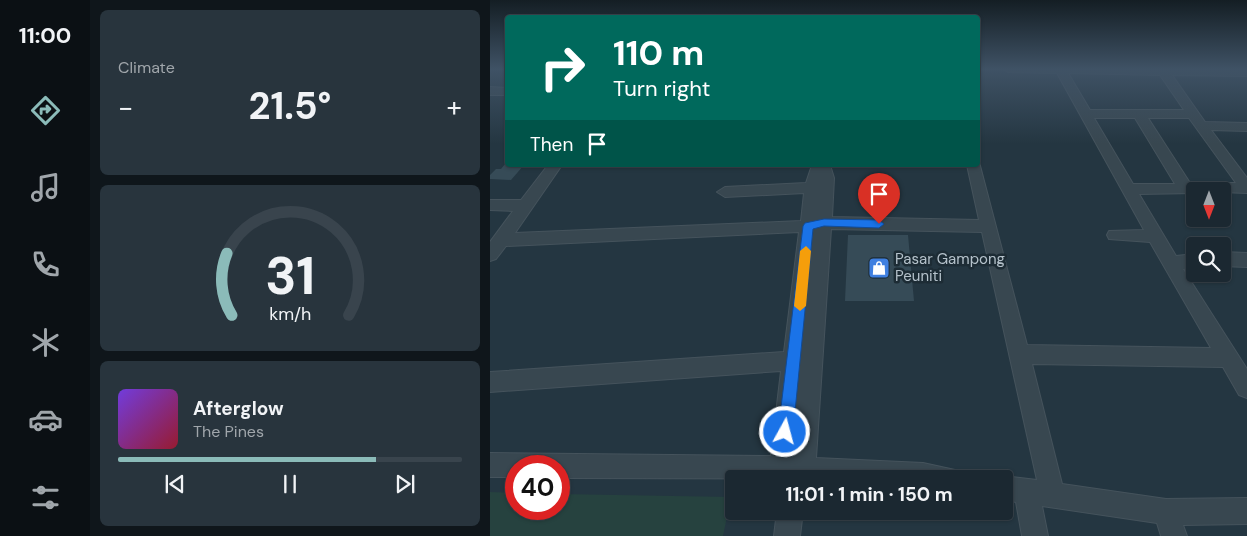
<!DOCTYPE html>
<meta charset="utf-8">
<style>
body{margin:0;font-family:"DM Sans",sans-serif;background:#28343d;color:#f1f3f6;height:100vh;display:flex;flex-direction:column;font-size:19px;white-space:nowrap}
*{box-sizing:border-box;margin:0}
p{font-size:16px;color:#a0a6ab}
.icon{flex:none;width:28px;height:28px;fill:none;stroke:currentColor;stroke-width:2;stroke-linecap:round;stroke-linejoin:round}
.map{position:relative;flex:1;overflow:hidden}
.panel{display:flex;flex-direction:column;gap:10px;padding:10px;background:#0f161b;width:400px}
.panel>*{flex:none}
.top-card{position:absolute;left:15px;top:15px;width:475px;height:152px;border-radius:5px;box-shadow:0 1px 4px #0004,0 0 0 1px #39444d;background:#00695c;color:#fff;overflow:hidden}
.needle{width:32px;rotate:180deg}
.fabs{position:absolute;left:696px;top:182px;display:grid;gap:10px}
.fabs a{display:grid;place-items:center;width:45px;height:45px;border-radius:5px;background:#1b2831;box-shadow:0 1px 4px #0004,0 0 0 1px #39444d;font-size:25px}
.speed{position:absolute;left:15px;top:455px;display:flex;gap:10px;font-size:25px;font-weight:700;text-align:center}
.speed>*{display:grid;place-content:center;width:65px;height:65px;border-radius:50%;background:#1b2831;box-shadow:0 1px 4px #0004,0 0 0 1px #39444d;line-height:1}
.speed .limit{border:8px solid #d22;background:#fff;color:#111}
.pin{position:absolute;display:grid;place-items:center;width:42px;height:42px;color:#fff;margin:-51px -21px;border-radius:50% 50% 50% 0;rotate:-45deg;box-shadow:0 0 5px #0007}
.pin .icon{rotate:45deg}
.me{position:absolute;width:55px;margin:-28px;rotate:7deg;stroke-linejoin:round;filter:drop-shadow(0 0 4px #0008)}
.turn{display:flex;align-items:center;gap:18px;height:105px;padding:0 25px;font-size:22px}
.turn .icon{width:65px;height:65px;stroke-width:2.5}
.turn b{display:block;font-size:35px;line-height:42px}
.then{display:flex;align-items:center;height:48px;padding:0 25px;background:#0003;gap:10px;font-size:19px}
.big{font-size:38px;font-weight:700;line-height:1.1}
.panel .tile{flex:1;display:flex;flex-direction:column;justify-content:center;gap:8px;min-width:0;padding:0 18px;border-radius:8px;background:#28343d}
.panel .dial{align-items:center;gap:0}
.dial svg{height:130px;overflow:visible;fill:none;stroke:#39444d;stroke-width:7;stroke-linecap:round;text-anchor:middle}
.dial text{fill:#f1f3f6;stroke:none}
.song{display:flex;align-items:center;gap:15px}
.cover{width:60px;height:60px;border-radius:8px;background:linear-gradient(135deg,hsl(260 70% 55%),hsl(350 70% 35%))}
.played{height:5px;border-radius:2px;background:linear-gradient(90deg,#8bbbb9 75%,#39444d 75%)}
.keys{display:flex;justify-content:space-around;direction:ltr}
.heat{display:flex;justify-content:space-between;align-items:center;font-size:28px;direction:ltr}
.trip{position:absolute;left:235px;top:470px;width:288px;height:50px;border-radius:5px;background:#1b2831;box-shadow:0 1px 4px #0004,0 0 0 1px #39444d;font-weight:700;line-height:50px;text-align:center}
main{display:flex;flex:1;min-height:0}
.dock{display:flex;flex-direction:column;width:90px;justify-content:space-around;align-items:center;background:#0b1014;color:#a0a6ab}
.dock .icon{width:35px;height:35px}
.dock .current{color:#8bbbb9}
.dock b{font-size:22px;color:#f1f3f6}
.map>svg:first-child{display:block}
</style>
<main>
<nav class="dock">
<b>11:00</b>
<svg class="icon current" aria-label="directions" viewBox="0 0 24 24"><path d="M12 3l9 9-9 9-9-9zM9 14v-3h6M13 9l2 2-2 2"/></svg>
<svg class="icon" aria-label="music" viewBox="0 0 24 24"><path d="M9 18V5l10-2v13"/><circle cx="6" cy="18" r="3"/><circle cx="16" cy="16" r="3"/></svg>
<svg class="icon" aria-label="phone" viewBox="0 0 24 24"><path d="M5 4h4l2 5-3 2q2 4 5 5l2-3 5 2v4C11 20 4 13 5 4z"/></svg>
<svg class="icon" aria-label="climate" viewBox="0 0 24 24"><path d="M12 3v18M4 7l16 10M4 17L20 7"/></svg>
<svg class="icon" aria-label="car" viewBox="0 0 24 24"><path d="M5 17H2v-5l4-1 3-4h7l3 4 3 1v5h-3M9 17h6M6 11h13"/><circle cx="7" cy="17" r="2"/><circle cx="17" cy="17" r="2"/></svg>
<svg class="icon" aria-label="filters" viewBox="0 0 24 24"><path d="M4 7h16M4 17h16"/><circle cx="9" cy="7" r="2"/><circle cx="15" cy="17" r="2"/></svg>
</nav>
<section class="panel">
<div class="tile"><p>Climate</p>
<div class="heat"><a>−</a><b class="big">21.5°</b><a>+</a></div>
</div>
<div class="tile dial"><svg viewBox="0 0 100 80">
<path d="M14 69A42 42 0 1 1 86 69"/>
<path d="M14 69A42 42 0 0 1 11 31" stroke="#8bbbb9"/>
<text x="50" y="56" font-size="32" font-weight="700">31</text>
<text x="50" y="72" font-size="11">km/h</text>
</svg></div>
<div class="tile">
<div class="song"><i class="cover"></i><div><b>Afterglow</b><p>The Pines</p></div></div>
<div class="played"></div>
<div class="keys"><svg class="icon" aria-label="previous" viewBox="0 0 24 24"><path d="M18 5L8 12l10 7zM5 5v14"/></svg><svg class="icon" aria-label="pause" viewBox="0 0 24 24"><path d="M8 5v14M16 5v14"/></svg><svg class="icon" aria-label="next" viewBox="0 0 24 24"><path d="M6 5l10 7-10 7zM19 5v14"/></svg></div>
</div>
</section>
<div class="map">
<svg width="757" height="536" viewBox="0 0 757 536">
<rect width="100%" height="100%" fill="#243641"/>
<!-- green -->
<path fill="#26423f" d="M 0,492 L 26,493 L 26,509 L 69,509 L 69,494 L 241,497 L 233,536 L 0,536 Z"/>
<!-- building -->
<path fill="#364b57" d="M 15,164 L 34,165 L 21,180 L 0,179 L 0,175 L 6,169 L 11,169 Z
M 358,235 L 418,235 L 424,301 L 355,301 Z"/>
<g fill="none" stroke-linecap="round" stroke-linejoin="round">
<!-- minor casing -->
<g stroke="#45535c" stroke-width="2">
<path id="minor" d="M 513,69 L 757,70 L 757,76 L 682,75 L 715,122 L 757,123 L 757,131 L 721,130 L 757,178 L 757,193 L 705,191 L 705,193 L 649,194 L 686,256 L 705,254 L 705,268 L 693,269 L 757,369 L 757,398 L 749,395 L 733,367 L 542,364 L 572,484 L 676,499 L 757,498 L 757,524 L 693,525 L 697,536 L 671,536 L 667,523 L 552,506 L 558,536 L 532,536 L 526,502 L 514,500 L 514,479 L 506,479 L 514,476 L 547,480 L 492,232 L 341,229 L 326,458 L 433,463 L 465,470 L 468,479 L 69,478 L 69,466 L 26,466 L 26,477 L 0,477 L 0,453 L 281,456 L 291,371 L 0,392 L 0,372 L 294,352 L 309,232 L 16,246 L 6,259 L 0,261 L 0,242 L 23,211 L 0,210 L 0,200 L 31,200 L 58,165 L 72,165 L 25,233 L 311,221 L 314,193 L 235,197 L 227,192 L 235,187 L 316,183 L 322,165 L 340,165 L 344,178 L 342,217 L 489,220 L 477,165 L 488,165 L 489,162 L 537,345 L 721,348 L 660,242 L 619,239 L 617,235 L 619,231 L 654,230 L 567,73 L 518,72 ZM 578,73 L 670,75 L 694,110 L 600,110 ZM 604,118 L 645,118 L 685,184 L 643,184 ZM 658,118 L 699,118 L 746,183 L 700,183 Z
M 0,87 L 18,88 L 18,95 L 0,95 Z
M 732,252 L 757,253 L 757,267 L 732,266 Z
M 287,511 L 313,511 L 310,536 L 284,536 Z"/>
</g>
<!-- minor -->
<use href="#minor" fill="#384750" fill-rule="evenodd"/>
</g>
<!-- sky -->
<linearGradient id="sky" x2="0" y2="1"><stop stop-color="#141e24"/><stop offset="0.48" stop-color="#3f5265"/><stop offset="1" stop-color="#3f5265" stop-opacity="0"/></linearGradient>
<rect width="757" height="144" fill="url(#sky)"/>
<!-- route -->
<path fill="#1a73e8" stroke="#114b97" d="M 334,219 L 389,220 L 394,224 L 389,228 L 334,226 L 323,229 L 303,432 L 300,438 L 295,440 L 290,438 L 288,432 L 313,226 L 315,223 Z"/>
<!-- slow -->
<path fill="#f59e0b" d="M 316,246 L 321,251 L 316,306 L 310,311 L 304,306 L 310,251 Z"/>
<!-- icons -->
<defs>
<g id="shop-square" transform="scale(1.125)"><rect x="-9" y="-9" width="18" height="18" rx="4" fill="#3f7fe0" stroke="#1d2c35"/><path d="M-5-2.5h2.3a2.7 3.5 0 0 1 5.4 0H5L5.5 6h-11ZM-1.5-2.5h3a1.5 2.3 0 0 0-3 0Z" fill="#fff"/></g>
</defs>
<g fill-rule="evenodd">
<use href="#shop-square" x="389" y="268"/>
</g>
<g text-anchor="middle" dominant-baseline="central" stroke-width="5" stroke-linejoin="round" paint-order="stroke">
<!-- poi labels -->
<g font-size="15" fill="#b5c2cb" stroke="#1d2c35" text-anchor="start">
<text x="405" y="259">Pasar Gampong<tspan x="405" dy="17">Peuniti</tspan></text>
</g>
</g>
</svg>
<div class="fabs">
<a><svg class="needle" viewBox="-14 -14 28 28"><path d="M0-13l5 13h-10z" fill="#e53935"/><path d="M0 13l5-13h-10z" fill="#a0a6ab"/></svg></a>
<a><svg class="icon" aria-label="search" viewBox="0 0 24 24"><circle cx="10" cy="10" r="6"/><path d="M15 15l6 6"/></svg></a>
</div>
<div class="speed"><div class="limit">40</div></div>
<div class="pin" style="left:389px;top:224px;background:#d93025"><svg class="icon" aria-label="arrive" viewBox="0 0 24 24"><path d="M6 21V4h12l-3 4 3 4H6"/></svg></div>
<svg class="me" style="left:295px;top:432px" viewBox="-20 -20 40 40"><circle r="17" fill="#1a73e8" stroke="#fff" stroke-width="3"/><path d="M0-11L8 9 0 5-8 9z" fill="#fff"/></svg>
<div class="trip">11:01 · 1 min · 150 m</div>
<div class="top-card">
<div class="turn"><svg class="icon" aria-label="right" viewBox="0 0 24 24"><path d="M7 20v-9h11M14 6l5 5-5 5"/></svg><div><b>110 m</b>Turn right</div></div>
<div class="then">Then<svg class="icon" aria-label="arrive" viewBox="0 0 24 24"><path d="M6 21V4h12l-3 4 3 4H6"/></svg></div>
</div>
</div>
</main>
